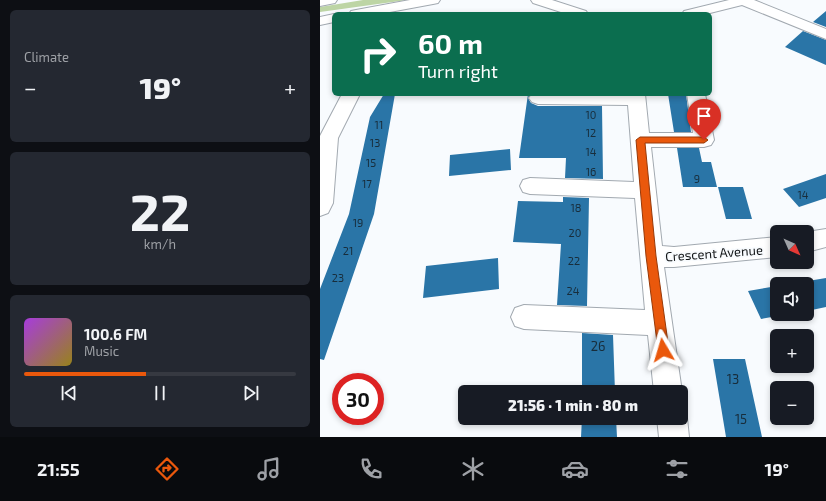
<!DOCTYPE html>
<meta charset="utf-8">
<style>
body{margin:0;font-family:"Exo 2",sans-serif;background:#242831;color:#f1f3f6;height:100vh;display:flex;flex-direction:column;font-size:15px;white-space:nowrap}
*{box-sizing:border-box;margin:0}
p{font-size:13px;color:#9ea1a6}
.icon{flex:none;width:22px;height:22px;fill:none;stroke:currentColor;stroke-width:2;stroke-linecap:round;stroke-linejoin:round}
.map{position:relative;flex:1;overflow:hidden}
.sheet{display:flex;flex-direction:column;gap:10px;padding:10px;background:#0d0f14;width:320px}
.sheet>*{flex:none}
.top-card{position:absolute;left:12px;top:12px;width:380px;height:84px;border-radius:6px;box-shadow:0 2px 6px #0003;background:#0b6e4f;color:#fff;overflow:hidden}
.needle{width:26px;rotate:135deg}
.buttons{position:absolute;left:450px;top:225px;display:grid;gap:8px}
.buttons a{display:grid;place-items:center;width:44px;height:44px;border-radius:6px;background:#171b24;box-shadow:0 2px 6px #0003;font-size:20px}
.speed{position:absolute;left:12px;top:373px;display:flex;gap:8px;font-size:20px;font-weight:700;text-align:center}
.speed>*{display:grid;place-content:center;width:52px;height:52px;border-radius:50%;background:#171b24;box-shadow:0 2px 6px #0003;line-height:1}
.speed .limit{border:6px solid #d22;background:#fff;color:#111}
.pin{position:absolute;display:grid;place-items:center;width:34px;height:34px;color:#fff;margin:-41px -17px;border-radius:50% 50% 50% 0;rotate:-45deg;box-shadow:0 0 4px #0007}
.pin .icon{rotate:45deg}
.me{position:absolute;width:44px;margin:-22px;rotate:353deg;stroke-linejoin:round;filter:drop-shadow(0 0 3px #0008)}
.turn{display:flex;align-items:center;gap:14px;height:84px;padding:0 20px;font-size:18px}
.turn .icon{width:52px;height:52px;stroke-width:2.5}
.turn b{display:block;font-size:28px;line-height:34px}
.big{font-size:30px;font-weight:800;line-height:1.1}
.sheet .tile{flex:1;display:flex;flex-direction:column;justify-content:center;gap:6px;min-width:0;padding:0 14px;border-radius:6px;background:#242831}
.sheet .dial{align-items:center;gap:0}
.dial b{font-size:52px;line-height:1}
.song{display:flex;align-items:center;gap:12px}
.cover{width:48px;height:48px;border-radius:6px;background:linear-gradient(135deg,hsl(280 70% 55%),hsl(50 70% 35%))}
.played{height:4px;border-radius:2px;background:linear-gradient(90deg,#ea580c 45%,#363941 45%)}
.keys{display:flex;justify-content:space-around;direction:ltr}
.heat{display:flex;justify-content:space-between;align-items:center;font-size:22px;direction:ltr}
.trip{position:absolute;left:138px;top:385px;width:230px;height:40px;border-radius:6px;background:#171b24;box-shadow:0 2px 6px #0003;font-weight:800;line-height:40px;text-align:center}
.menu{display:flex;height:64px;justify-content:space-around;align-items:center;background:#090b0e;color:#9ea1a6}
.menu .icon{width:28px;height:28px}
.menu .current{color:#ea580c}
.menu b{font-size:18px;color:#f1f3f6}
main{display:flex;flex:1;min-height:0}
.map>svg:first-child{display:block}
</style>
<main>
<section class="sheet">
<div class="tile"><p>Climate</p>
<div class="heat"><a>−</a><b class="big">19°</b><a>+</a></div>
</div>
<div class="tile dial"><b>22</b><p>km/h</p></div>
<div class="tile">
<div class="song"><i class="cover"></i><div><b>100.6 FM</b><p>Music</p></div></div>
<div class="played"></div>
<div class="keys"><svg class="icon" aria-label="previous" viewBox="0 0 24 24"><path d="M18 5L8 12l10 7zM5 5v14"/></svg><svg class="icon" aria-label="pause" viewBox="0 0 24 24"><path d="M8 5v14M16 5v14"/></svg><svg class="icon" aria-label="next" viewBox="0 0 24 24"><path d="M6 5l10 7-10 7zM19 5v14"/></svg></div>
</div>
</section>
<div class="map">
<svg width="506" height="437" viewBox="0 0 506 437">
<rect width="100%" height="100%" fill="#f8fbfe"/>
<!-- green -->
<path fill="#bdd5a5" d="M 43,0 L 87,0 L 0,12 L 0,7 Z"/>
<!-- building -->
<path fill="#2a75a7" d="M 506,11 L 506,27 L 493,22 Z
M 483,31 L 506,40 L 506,65 L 465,47 Z
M 64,94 L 75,94 L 54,214 L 4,360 L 0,359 L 0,289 L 29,214 L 50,117 Z
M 208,94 L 210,94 L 208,98 L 211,103 L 218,106 L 282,106 L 283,179 L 245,178 L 246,158 L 199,158 Z
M 348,94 L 366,94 L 371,132 L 354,132 Z
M 357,148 L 379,148 L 382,162 L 391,162 L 397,187 L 363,187 Z
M 190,149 L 191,170 L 129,176 L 130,155 Z
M 506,174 L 506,198 L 479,207 L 463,189 Z
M 398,187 L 423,187 L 432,219 L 406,219 Z
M 243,197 L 269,198 L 267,306 L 237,305 L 241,244 L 193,242 L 198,201 L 243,202 Z
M 178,258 L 179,289 L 103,298 L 106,266 Z
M 506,278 L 506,307 L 487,311 L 487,284 L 470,284 Z
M 457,286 L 457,314 L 468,314 L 441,319 L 428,291 Z
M 262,333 L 293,335 L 295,392 L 262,392 Z
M 393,359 L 425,359 L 442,437 L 406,437 Z
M 262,418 L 296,418 L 297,437 L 261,437 Z"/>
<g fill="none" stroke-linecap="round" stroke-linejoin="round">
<!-- minor casing -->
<g stroke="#a2a9b0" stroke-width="2">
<path id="minor" d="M 211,0 L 232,0 L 266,11 L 268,14 L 247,14 L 213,3 Z
M 409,0 L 434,0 L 506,29 L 506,39 L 422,5 L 386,14 L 362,14 L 364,11 Z
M 22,94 L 40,94 L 18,138 L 13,203 L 8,213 L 0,216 L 0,136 Z
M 212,94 L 325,94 L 329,133 L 373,133 L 367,94 L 385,94 L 394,140 L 391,145 L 384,147 L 331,147 L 342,246 L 354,247 L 457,237 L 457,257 L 354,267 L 344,267 L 362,392 L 361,395 L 361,392 L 334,392 L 328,335 L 204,329 L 195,326 L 191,317 L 195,308 L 204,305 L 325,310 L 315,198 L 210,194 L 203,192 L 200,186 L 203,180 L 210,178 L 314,182 L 308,105 L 218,104 L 212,102 L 209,98 Z
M 506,229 L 506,247 L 487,252 L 487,232 Z
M 361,407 L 367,418 L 369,437 L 339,437 L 337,418 L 361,418 Z"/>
</g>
<!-- major casing -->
<g stroke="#a2a9b0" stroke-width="2">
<path id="major" d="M 0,0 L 17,0 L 15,3 L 0,6 Z
M 90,0 L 120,0 L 118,3 L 113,4 L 59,14 L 29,14 L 31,11 L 36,10 Z
M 14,14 L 14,22 L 0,25 L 0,17 L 14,14 L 15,14 Z"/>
</g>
<!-- minor -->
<use href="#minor" fill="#fff" fill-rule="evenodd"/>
<!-- major -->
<use href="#major" fill="#fff" fill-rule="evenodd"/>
</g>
<!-- route -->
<path fill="#ea580c" stroke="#983908" d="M 320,137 L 384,137 L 388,140 L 384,143 L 325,143 L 336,256 L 349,350 L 347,354 L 343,356 L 339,354 L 338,350 L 326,256 L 316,140 Z"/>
<g text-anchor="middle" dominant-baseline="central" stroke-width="3.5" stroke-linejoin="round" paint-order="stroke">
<!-- number labels -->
<g font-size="11" fill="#182d3b">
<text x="271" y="114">10</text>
<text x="59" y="124">11</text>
<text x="271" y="132">12</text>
<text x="55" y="142">13</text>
<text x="271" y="151">14</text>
<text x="51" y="162">15</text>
<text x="271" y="171">16</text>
<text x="377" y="178">9</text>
<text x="47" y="183">17</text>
<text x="483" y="194">14</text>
<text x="256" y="207">18</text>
<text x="38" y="222">19</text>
<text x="255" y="232">20</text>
<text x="28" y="250">21</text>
<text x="254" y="260">22</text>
<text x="18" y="277">23</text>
<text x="253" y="290">24</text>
</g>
<!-- street labels -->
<g font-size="13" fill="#121517" stroke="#f8fbfe">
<text transform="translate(394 253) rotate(-4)">Crescent Avenue</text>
</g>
<!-- near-number labels -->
<g font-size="13" fill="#182d3b">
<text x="278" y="346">26</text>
<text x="413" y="379">13</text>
<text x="421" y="419">15</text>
</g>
</g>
</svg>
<div class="buttons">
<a><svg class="needle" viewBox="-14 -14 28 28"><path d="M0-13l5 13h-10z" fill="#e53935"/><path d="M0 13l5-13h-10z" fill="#9ea1a6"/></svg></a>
<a><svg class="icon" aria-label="sound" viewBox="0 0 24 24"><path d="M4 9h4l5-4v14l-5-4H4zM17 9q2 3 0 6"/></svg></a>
<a>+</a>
<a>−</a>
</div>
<div class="speed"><div class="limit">30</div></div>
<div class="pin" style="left:384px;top:140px;background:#d93025"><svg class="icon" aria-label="arrive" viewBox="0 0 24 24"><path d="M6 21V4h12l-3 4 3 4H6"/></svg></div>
<svg class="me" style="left:343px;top:350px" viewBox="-20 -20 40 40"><path d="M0-17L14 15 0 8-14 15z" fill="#ea580c" stroke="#fff" stroke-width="4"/></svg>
<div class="trip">21:56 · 1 min · 80 m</div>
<div class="top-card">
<div class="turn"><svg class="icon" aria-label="right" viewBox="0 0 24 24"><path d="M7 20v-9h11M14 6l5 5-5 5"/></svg><div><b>60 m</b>Turn right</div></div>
</div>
</div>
</main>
<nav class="menu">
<b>21:55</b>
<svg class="icon current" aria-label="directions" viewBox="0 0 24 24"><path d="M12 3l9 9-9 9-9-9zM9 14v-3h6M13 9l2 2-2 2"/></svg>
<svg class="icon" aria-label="music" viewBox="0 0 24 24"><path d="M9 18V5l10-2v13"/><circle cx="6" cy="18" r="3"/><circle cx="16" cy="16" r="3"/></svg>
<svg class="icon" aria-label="phone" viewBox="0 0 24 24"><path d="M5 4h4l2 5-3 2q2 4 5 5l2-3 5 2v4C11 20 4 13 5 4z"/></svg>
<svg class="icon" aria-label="climate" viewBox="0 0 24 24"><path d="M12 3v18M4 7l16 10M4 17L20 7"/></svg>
<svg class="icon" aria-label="car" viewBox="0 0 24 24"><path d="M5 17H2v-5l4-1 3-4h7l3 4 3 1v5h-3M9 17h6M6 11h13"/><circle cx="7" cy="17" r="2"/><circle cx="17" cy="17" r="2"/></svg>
<svg class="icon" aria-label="filters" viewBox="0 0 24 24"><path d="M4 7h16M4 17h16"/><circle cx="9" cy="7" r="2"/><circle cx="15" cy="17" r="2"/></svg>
<b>19°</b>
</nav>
